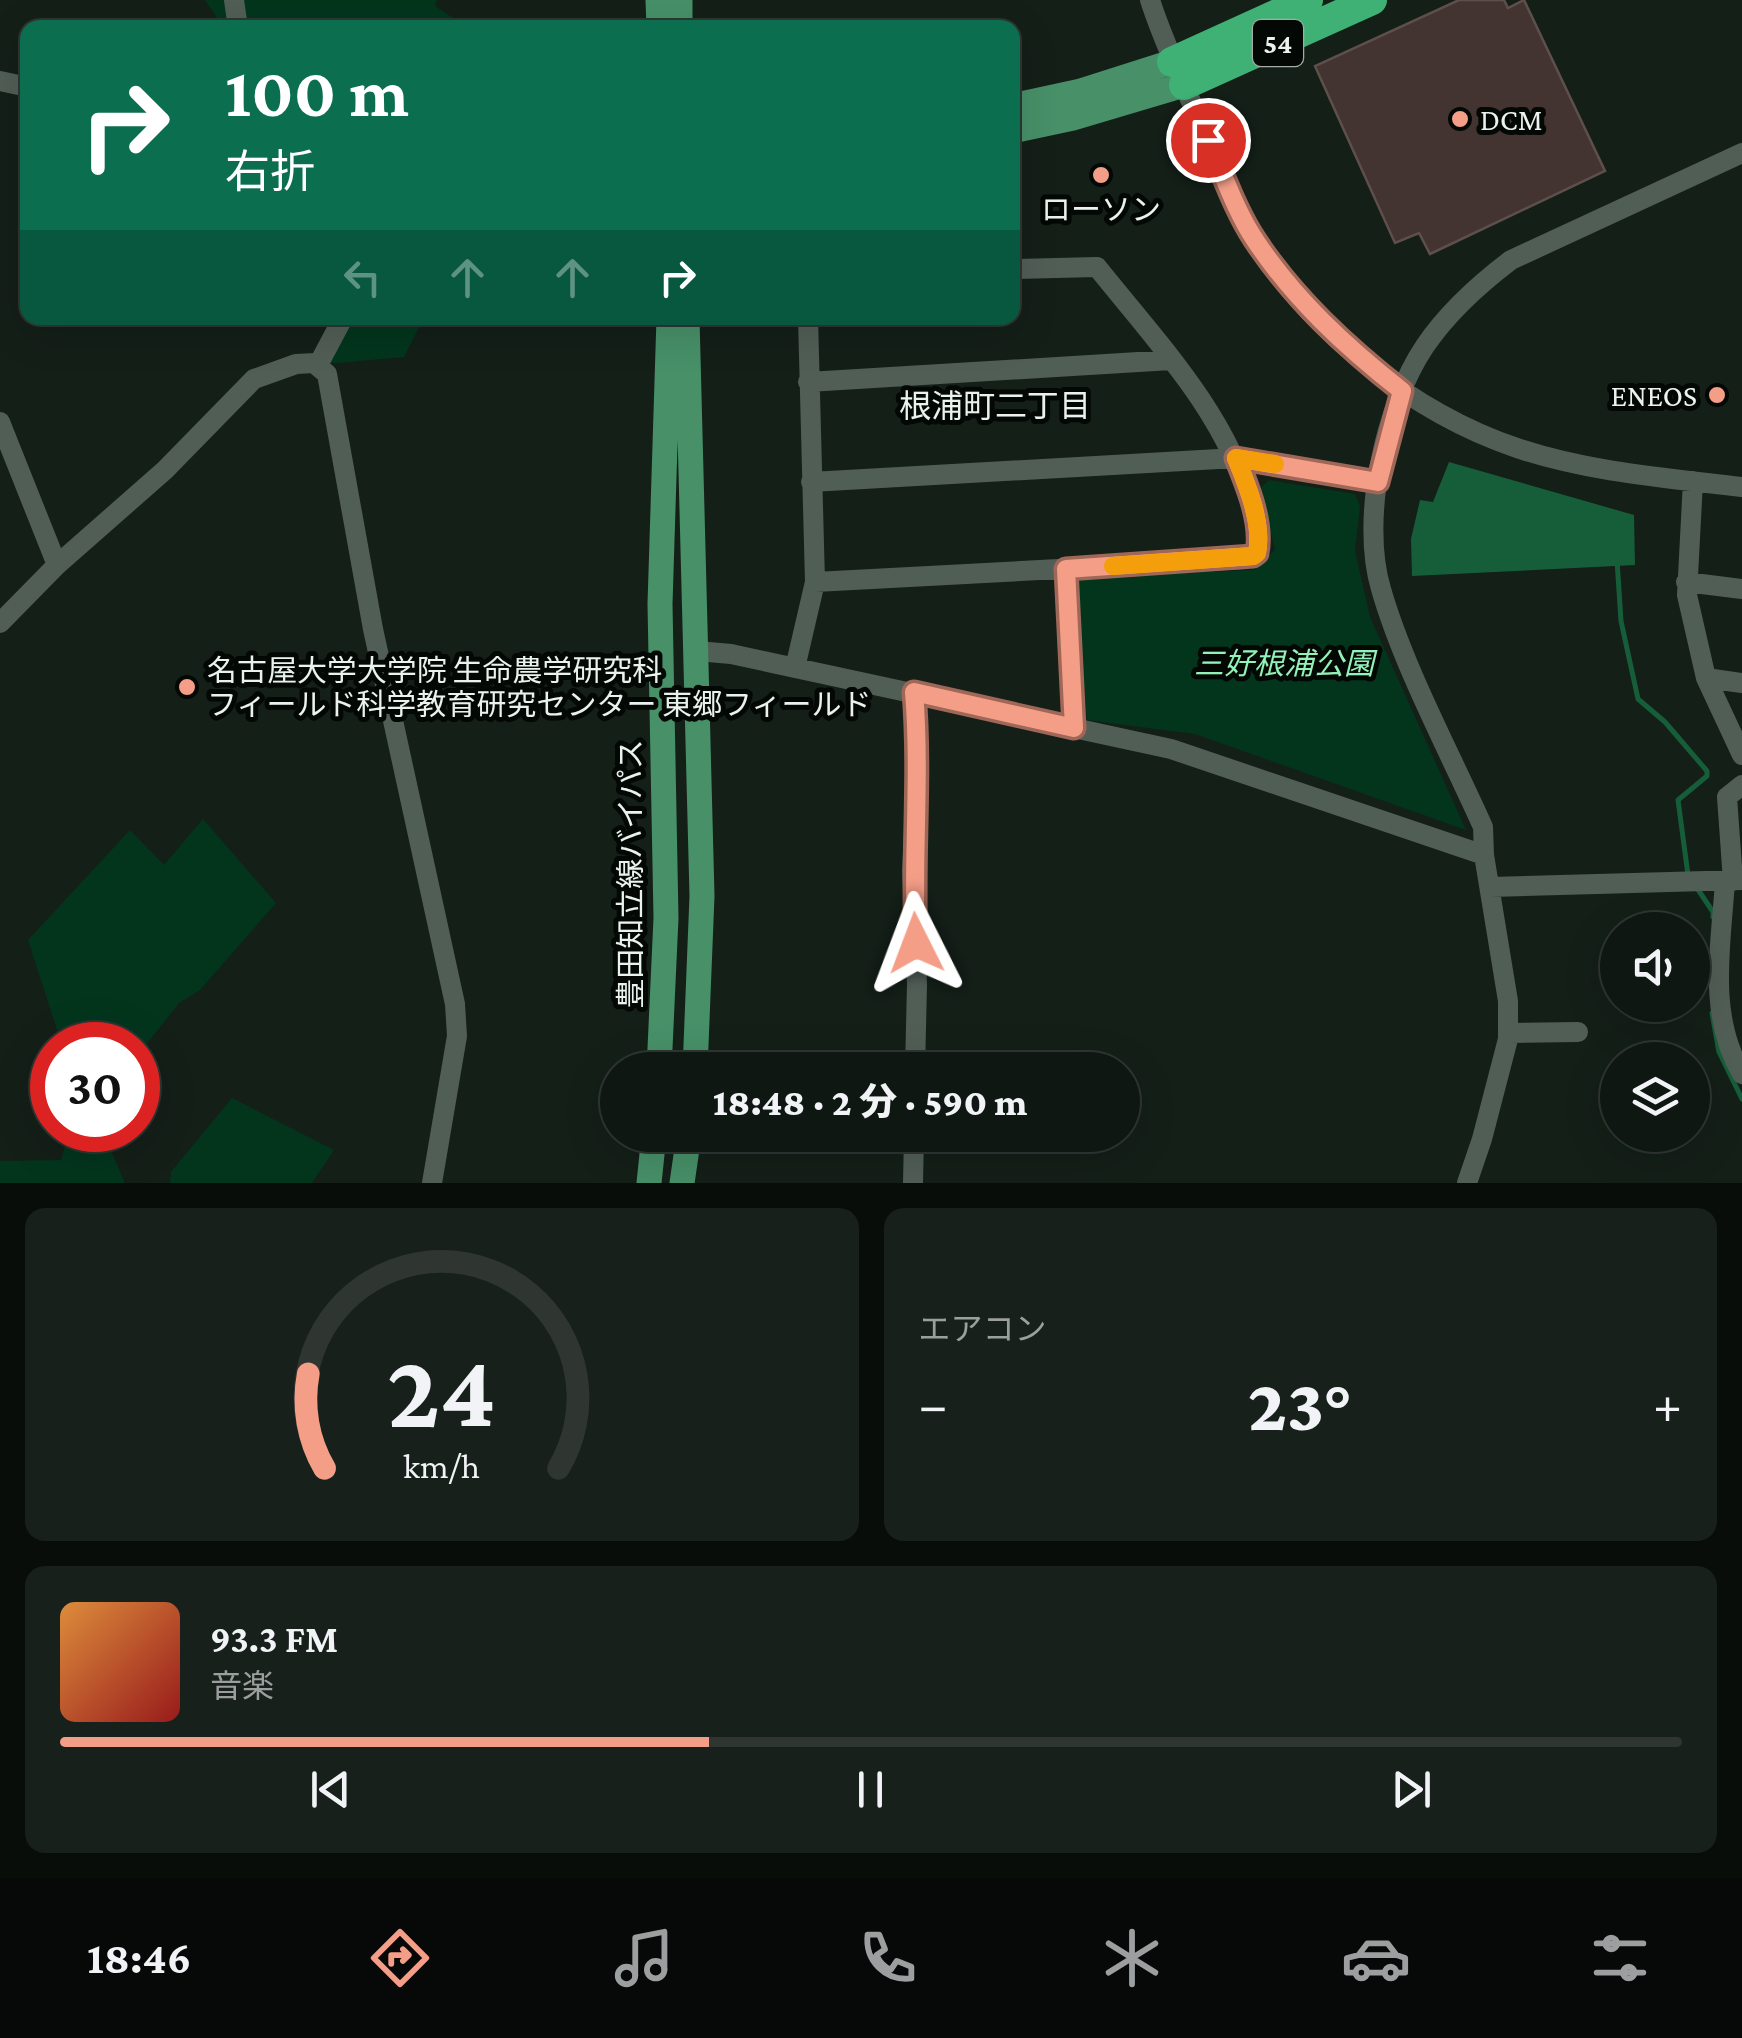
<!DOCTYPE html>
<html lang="ja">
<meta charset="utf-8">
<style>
body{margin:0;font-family:"Crimson Pro","Noto Sans JP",serif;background:#18201b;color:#f1f3f6;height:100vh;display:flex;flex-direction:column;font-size:38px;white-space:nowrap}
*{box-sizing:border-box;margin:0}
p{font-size:32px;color:#9b9f9f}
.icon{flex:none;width:55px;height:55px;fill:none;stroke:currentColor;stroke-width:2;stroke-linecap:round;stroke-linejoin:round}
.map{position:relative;height:1183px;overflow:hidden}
.panel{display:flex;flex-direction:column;gap:25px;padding:25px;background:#080d0a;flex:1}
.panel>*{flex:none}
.hud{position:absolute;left:20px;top:20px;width:1000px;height:305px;border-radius:20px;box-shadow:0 10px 40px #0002,0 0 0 2px #2f3632;background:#0b6e4f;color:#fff;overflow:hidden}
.controls{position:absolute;left:1600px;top:912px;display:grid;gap:20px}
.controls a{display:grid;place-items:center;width:110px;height:110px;border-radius:50%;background:#0f1712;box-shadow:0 10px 40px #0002,0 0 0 2px #2f3632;font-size:50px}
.speed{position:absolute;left:30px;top:1022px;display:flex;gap:20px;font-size:50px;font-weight:700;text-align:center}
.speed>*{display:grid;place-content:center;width:130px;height:130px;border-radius:50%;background:#0f1712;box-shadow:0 10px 40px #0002,0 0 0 2px #2f3632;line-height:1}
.speed .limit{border:15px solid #d22;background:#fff;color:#111}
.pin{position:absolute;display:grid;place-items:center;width:85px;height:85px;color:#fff;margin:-42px;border:5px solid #fff;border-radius:50%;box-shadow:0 2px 10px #0007}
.me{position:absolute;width:110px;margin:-55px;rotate:357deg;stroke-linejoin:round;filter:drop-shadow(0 0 8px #0008)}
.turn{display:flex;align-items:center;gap:35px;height:210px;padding:0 40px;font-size:45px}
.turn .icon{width:130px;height:130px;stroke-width:2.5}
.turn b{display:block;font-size:70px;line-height:85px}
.lanes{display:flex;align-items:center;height:95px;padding:0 40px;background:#0003;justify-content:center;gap:50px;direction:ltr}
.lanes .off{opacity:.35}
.big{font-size:75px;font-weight:800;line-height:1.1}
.panel .widget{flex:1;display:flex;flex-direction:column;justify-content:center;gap:15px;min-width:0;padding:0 35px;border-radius:20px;background:#18201b}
.panel .dial{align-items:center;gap:0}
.dial svg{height:260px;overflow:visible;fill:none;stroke:#2f3632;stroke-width:7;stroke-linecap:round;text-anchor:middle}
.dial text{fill:#f1f3f6;stroke:none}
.song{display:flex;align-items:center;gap:30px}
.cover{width:120px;height:120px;border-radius:15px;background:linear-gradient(135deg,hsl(30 70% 55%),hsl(0 70% 35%))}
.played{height:10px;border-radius:5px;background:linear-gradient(90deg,#f49e87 40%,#2f3632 40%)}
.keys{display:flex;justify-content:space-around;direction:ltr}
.heat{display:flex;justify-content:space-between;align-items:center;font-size:55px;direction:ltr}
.panel .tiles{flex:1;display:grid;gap:25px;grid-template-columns:1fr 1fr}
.widget:last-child{grid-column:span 2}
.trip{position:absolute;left:600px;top:1052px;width:540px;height:100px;border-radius:50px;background:#0f1712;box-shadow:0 10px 40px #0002,0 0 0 2px #2f3632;font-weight:800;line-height:100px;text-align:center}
.menu{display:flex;height:160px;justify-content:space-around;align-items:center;background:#060907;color:#9b9f9f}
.menu .icon{width:70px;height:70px}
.menu .current{color:#f49e87}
.menu b{font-size:45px;color:#f1f3f6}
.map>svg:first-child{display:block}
</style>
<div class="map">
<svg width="1742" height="1183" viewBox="0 0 1742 1183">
<rect width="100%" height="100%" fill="#141f18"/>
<!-- green -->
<path fill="#03351d" d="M 205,0 L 437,0 L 435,6 L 467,27 L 223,27 Z
M 352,318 L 424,318 L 404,357 L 326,364 Z
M 1269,480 L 1355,494 L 1360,506 L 1355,551 L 1370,617 L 1466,830 L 1195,734 L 1087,720 L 1074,577 L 1254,570 L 1275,550 L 1260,488 Z
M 203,819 L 276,903 L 200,990 L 179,1003 L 138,1055 L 138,1045 L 62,1045 L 28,940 L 130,830 L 164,865 Z
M 232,1098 L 334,1150 L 312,1183 L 170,1183 L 171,1172 Z
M 70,1130 L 102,1130 L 125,1183 L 0,1183 L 0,1161 L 61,1160 Z"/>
<!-- water -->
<path fill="#165e3a" d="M 1449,462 L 1634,515 L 1635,565 L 1412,576 L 1411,539 L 1420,500 L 1433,502 Z"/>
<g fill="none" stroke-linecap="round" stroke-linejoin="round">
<!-- stream -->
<path stroke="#165e3a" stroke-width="5" d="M 1617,560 L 1621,621 L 1638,699 L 1665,722 L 1707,771 L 1707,776 L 1678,800 L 1688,875
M 1697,888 L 1713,912 L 1713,917
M 1712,1013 L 1719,1052 L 1742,1099"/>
</g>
<!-- building -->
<path fill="#433431" stroke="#5e4f4a" stroke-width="2.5" d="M 1459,0 L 1504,0 L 1508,8 L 1524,0 L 1605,171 L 1430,254 L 1419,233 L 1395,243 L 1315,66 Z"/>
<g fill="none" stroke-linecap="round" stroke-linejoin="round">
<!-- minor -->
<path stroke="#515e56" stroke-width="20" d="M 234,0 L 238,28
M 1150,0 C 1163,41 1182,80 1199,120 C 1216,158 1231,202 1253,238 C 1310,331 1413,413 1517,448 C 1588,472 1667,478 1742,487
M 0,81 L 28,87
M 318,365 L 343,318
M 808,382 L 1171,360
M 0,422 L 57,565
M 1693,481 L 1687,595 L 1706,678 L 1742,755
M 811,482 L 1236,458 L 1378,482
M 1066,569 L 1074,728
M 815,582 L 1245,559 L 1257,553 C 1261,538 1256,522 1252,507 C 1226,413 1157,342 1097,267 L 1012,269
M 1686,582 L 1742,589
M 0,623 L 57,565 L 165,470 L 254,379 L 296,364 L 314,363 L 327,374 L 373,629 L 455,1004 L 457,1036 L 432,1183
M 697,651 L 731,654 L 1171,749 L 1484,855
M 795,668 L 815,582 L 808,318
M 1706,678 L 1742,683
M 913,692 L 918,757 L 912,871 L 917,984 L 915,1070
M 1725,881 C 1721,946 1707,1015 1742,1074
M 1733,881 L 1727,797 L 1742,785
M 1491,887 L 1742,880
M 1508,1033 L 1578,1032
M 913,1183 L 914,1135
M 1467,1183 L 1482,1139 L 1508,1039 L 1508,1001 L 1484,855 L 1483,827 C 1450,753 1403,666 1381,589 C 1360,519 1385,405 1425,346 C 1448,312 1478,285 1511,260 L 1742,153"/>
<!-- major -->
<path stroke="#479068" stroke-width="25" d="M 658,0 L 659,28
M 680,0 L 680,28
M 1012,106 L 1081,91 L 1172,62
M 1012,131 L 1073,118 L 1184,85
M 687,318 L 702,896 L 695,1070
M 659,1070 L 666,918 L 660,604 L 669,318
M 649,1183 L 654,1135
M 682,1183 L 689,1135"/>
<!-- highway -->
<path stroke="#40b174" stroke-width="30" d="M 1172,62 L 1308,0
M 1184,85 L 1372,0"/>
</g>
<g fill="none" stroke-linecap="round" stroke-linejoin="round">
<!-- route casing -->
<g stroke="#9f6758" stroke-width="25">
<path id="route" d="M 916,943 C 912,859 921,776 914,692 L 1074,728 L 1066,569 L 1253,556 L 1257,553 C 1263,523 1247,485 1236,458 L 1378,482 L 1402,391 C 1346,347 1294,299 1255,240 C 1235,210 1223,173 1208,140"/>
</g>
<!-- route -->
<use href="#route" stroke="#f49e87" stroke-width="18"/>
<!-- slow -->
<path stroke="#f59e0b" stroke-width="18" d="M 1113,566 L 1253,556 L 1257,553 C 1263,523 1247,485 1236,458 L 1275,464"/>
</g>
<!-- markers -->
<g fill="#f49e87" stroke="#040805" stroke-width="4">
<circle cx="1460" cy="119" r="10"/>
<circle cx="1101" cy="175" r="10"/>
<circle cx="1717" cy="395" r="10"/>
<circle cx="187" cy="687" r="10"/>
</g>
<g text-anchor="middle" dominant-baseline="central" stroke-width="10" stroke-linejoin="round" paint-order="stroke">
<!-- shield labels -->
<rect fill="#040805" stroke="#a5aca7" stroke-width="2.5" x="1253" y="20" width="50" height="46" rx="8"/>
<g font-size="28" font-weight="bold" fill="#eaf2ed">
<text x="1278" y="43">54</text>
</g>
<!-- poi labels -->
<g font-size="30" fill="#eaf2ed" stroke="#040805" text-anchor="start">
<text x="1480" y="119">DCM</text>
<text x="1101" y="209" text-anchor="middle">ローソン</text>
<text x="1697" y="395" text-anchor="end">ENEOS</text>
<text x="207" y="670">名古屋大学大学院 生命農学研究科<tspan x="207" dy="34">フィールド科学教育研究センター 東郷フィールド</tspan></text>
</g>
<!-- park labels -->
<g font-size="30" font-style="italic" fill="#93f2b8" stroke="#040805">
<text x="1284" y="663">三好根浦公園</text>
</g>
<!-- street labels -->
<g font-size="30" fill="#eaf2ed" stroke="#040805">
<text transform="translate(630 874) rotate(-90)">豊田知立線バイパス</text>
</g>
<!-- neighbourhood labels -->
<g font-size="32" fill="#eaf2ed" stroke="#040805">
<text x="995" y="406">根浦町二丁目</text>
</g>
</g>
</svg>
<div class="controls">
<a><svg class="icon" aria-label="sound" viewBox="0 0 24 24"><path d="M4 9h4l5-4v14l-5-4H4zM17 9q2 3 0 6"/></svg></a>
<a><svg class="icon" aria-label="layers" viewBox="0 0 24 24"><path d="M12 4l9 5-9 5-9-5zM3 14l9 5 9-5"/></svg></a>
</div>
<div class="speed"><div class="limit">30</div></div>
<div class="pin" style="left:1208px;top:140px;background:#d93025"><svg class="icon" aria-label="arrive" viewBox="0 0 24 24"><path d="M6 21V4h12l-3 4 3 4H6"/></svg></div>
<svg class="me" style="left:916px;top:943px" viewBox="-20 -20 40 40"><path d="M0-17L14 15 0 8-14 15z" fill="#f49e87" stroke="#fff" stroke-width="4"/></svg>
<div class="trip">18:48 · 2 分 · 590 m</div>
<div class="hud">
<div class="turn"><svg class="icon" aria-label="right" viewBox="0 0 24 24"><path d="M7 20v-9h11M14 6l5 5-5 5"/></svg><div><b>100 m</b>右折</div></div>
<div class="lanes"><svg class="icon off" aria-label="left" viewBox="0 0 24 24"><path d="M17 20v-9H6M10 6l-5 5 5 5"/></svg><svg class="icon off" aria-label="ahead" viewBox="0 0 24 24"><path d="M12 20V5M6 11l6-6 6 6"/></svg><svg class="icon off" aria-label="ahead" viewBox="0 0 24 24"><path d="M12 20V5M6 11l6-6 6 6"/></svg><svg class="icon" aria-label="right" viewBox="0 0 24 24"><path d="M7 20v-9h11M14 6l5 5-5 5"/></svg></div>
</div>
</div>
<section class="panel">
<div class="tiles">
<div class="widget dial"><svg viewBox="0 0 100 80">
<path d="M14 69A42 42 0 1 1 86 69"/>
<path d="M14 69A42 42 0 0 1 9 40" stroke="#f49e87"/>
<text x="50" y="56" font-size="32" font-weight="700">24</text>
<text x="50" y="72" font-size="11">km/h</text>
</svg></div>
<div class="widget"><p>エアコン</p>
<div class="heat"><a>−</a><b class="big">23°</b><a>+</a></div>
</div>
<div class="widget">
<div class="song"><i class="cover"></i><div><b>93.3 FM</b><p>音楽</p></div></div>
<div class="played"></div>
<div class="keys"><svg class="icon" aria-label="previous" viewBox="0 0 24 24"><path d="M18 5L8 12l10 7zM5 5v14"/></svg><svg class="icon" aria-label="pause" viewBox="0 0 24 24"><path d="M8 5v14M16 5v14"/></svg><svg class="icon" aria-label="next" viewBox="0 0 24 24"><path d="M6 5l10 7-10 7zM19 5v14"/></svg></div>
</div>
</div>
</section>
<nav class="menu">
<b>18:46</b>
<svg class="icon current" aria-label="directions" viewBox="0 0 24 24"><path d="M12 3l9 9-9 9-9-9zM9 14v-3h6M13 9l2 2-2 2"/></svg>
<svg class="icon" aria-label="music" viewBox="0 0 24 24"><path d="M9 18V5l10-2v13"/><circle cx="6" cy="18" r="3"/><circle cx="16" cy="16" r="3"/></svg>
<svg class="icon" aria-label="phone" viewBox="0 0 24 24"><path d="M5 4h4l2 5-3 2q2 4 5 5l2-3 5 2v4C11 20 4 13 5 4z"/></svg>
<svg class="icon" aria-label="climate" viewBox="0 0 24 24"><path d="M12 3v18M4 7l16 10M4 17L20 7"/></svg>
<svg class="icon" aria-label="car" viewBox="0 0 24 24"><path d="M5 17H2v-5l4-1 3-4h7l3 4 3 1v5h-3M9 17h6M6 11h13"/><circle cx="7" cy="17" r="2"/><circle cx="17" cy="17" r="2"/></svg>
<svg class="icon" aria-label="filters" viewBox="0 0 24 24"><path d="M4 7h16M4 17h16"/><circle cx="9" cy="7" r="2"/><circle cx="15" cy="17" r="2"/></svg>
</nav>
